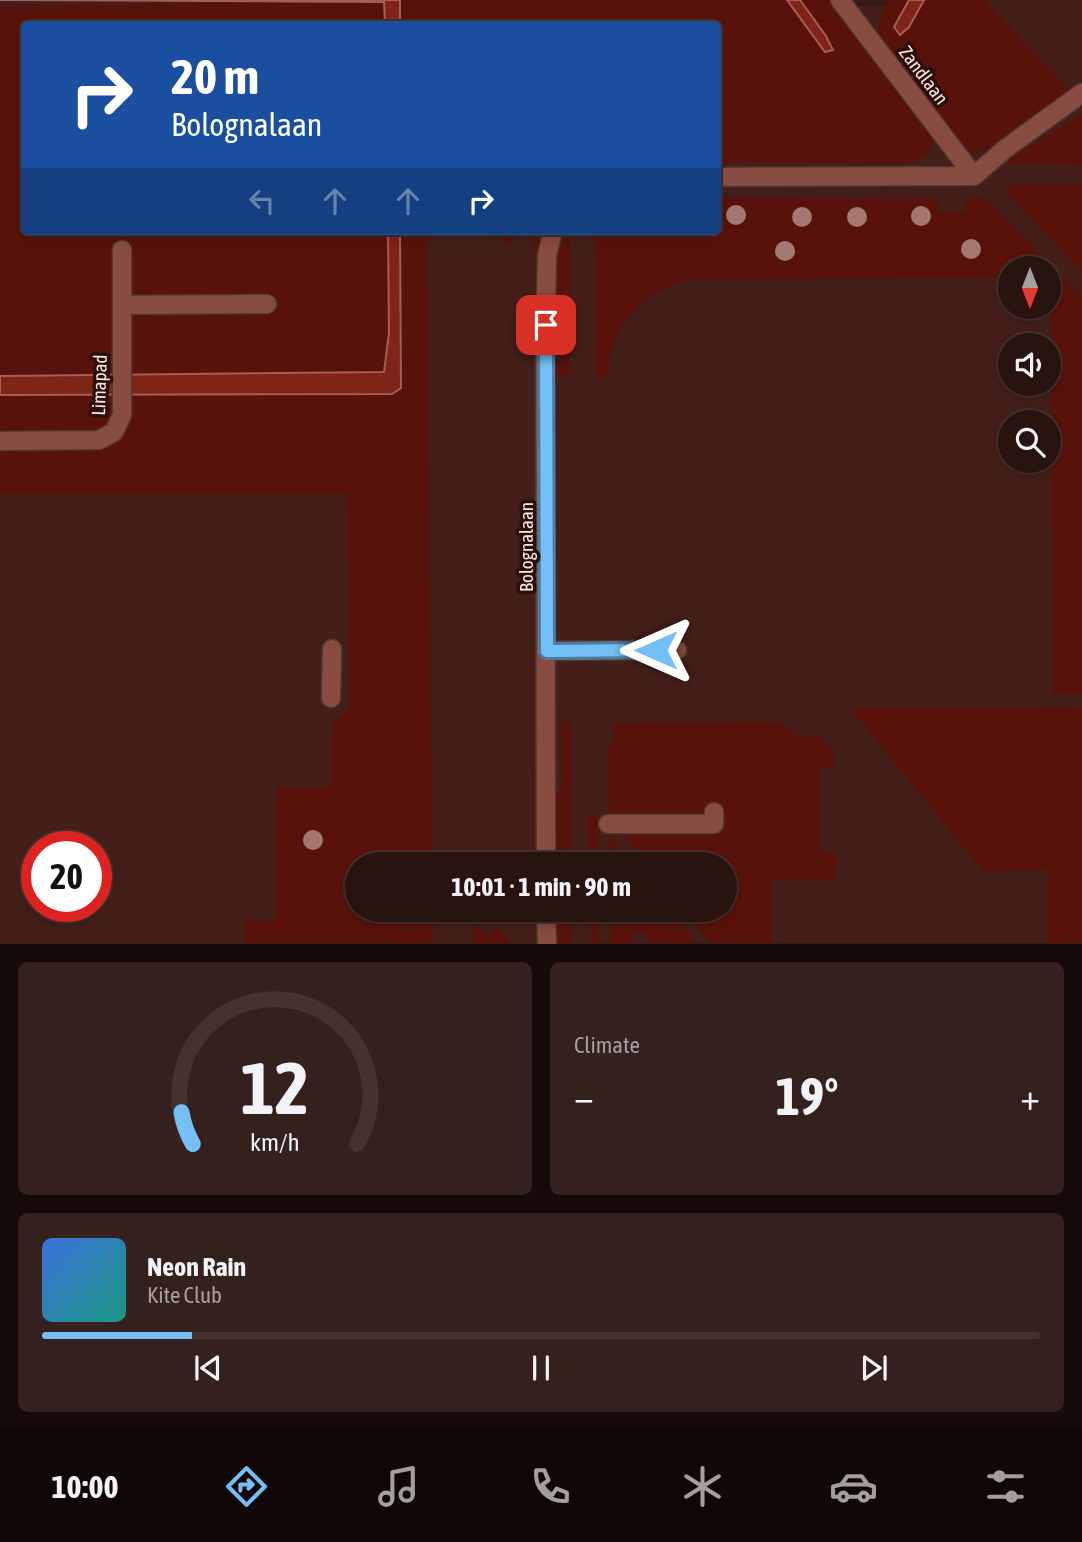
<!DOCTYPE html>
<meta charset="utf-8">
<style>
body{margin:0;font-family:"Asap Condensed",sans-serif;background:#34201d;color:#f1f3f6;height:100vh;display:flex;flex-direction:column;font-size:26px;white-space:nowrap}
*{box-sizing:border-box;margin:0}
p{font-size:23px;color:#a59e9e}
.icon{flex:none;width:38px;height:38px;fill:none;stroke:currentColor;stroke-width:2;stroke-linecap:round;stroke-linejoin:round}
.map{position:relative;height:944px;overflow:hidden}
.sheet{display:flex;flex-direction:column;gap:18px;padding:18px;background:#160a08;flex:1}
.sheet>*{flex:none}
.top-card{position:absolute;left:21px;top:21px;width:700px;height:214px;border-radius:7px;box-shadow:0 4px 10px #0003,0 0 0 2px #44322f;background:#1a4fa0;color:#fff;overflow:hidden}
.needle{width:46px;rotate:180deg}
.controls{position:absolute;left:998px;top:256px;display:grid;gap:14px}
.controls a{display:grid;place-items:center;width:63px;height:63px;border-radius:50%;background:#28130f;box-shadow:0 4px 10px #0003,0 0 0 2px #44322f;font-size:35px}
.speed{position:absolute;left:21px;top:831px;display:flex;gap:14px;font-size:35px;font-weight:700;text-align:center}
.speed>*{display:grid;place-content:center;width:91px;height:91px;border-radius:50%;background:#28130f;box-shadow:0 4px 10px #0003,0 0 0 2px #44322f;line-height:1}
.speed .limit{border:10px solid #d22;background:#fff;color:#111}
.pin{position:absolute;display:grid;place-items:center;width:60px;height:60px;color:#fff;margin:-30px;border-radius:14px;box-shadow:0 4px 10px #0006}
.me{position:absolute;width:77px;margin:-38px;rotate:270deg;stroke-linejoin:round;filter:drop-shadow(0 0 5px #0008)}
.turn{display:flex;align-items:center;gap:24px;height:147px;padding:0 35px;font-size:32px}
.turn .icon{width:91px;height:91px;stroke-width:2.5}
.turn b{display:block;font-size:49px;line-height:60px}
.lanes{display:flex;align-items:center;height:66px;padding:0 35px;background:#0003;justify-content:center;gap:35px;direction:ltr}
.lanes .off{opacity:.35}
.big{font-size:52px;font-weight:700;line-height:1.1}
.sheet .widget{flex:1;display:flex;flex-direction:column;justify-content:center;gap:10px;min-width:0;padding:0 24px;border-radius:10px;background:#34201d}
.sheet .dial{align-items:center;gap:0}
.dial svg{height:182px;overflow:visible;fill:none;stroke:#44322f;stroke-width:7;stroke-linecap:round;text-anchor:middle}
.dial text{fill:#f1f3f6;stroke:none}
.song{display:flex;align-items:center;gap:21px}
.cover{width:84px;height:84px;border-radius:10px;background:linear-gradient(135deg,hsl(220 70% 55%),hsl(170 70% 35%))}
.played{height:7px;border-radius:4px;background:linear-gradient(90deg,#74c0f6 15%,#44322f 15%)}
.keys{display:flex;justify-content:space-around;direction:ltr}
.heat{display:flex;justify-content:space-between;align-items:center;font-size:38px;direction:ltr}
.sheet .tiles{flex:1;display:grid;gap:18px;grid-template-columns:1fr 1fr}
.widget:last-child{grid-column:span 2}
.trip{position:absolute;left:345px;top:852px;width:392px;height:70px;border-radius:35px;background:#28130f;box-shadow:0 4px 10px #0003,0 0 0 2px #44322f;font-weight:700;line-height:70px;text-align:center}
.menu{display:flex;height:112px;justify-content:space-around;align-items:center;background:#100806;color:#a59e9e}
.menu .icon{width:49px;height:49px}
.menu .active{color:#74c0f6}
.menu b{font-size:32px;color:#f1f3f6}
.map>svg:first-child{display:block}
</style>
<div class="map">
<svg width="1082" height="944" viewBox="0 0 1082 944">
<rect width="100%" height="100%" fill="#361914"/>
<!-- built -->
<path fill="#441f19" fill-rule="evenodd" d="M 900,0 L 1082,0 L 1082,943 L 0,944 L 0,1 L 896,6 ZM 24,24 L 718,24 L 718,231 L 24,231 ZM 1010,268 L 1048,268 L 1048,306 L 1010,306 ZM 1010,345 L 1048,345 L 1048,383 L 1010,383 ZM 1010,422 L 1048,422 L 1048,460 L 1010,460 ZM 37,847 L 96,847 L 96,906 L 37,906 ZM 357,864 L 724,864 L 724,910 L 357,910 Z"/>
<!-- green -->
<path fill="#591209" d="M 400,0 L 831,0 L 927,129 L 932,140 L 929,153 L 915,163 L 718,163 L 718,24 L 24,24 L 24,231 L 427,231 L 432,864 L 357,864 L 357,910 L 432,910 L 433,943 L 244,943 L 244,920 L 276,920 L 276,787 L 331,787 L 331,724 L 349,710 L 347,494 L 0,494 L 0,7 Z
M 889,0 L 909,0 L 894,27 L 909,27 L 924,0 L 984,0 L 1070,90 L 991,149 L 973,152 L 958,142 L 877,34 L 882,11 Z
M 1082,114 L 1082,165 L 1009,163 L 1010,159 Z
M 1014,183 L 1082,183 L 1082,272 L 1006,192 L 1007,186 Z
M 718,198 L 938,199 L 938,211 L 966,211 L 966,199 L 984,198 L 1082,296 L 1082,694 L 1052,694 L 1051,278 L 1048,277 L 1048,268 L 1010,268 L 1010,277 L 687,280 C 637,295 612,327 607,378 L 596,377 L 595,231 L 718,231 Z
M 479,231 L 516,231 L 511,246 L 498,234 L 489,240 Z
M 533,231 L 544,231 L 537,271 Z
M 564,238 L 570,238 L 569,376 L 555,376 L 555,365 L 562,357 L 561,303 L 553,293 L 557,257 Z
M 1082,707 L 1082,943 L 1048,943 L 1048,870 L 983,871 L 850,708 Z
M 561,722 L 571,722 L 571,864 L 554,864 L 553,796 L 562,788 Z
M 781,722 L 797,736 L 817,735 L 834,752 L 834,768 L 820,769 L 820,851 L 836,852 L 836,880 L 771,880 L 771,943 L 711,943 L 684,910 L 724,910 L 724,864 L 648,864 L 608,816 L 608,748 L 614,739 L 613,723 Z
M 598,816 L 598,864 L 589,864 L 587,817 Z
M 609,835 L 633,864 L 609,864 Z
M 555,910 L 571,910 L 571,943 L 556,943 Z
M 591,910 L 598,910 L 598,943 L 592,943 Z
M 610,910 L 670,910 L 697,943 L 652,943 L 643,933 L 636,932 L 632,943 L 610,943 Z
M 473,923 L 489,937 L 497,928 L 511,943 L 474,943 Z"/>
<!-- water -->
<path fill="#7e2418" stroke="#a45e55" stroke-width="2" d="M 0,0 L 400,0 L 400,24 L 385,24 L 384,2 Z
M 787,0 L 800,0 L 826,36 L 833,50 L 825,52 Z
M 909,0 L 924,0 L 909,27 L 900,35 L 894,27 Z
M 388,231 L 400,231 L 401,388 L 392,394 L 0,395 L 0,376 L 384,372 L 389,333 Z"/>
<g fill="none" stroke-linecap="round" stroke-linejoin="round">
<!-- minor casing -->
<g stroke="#523631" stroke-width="21">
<path id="minor" d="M 840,0 L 974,176
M 974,176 L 1005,149 L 1082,93
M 718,177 L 974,176
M 122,305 L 122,250
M 0,441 L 99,440 L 114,432 L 122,415 L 122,305 L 267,304
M 547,651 L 677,650
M 331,698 L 332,649
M 608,824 L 714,824 L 714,812
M 546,864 L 545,348 L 547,255 L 553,231
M 546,910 L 547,944"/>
</g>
<!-- minor -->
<use href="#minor" stroke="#884c41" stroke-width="18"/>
</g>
<!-- trees -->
<g fill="#a27870">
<circle cx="736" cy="215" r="10"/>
<circle cx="921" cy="216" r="10"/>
<circle cx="802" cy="217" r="10"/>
<circle cx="857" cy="217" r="10"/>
<circle cx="971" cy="249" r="10"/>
<circle cx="785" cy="251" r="10"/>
<circle cx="313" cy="840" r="10"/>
</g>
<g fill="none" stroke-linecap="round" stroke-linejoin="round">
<!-- route casing -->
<g stroke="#4b7da0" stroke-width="18">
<path id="route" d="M 546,325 L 547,651 L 656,650"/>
</g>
<!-- route -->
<use href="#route" stroke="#74c0f6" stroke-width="12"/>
</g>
<g text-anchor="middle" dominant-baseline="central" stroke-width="7" stroke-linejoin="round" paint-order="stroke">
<!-- street labels -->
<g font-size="19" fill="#fce7e3" stroke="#2b0f0b">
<text transform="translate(924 75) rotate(53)">Zandlaan</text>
<text transform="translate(99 385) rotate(-88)">Limapad</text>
<text transform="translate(526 547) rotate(-90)">Bolognalaan</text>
</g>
</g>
</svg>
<div class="controls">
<a><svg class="needle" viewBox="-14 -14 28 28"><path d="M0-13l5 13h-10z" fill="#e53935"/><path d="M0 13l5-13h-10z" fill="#a59e9e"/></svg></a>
<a><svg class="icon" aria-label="sound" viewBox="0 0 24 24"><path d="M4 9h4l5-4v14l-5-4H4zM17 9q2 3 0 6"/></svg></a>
<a><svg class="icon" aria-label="search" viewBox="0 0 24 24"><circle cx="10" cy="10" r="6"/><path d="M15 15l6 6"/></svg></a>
</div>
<div class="speed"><div class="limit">20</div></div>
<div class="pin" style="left:546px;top:325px;background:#d93025"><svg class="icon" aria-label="arrive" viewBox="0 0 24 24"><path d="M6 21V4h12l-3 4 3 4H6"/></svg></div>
<svg class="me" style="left:656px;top:650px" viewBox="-20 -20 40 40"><path d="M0-17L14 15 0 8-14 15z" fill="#74c0f6" stroke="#fff" stroke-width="4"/></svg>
<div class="trip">10:01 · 1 min · 90 m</div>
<div class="top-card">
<div class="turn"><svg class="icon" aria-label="right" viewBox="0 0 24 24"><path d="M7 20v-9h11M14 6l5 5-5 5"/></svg><div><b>20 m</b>Bolognalaan</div></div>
<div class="lanes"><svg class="icon off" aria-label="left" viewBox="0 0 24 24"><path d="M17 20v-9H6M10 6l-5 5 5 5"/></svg><svg class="icon off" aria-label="ahead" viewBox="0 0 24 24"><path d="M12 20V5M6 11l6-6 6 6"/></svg><svg class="icon off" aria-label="ahead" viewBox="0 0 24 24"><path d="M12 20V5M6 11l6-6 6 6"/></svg><svg class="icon" aria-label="right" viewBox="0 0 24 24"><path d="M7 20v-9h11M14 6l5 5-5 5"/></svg></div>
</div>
</div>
<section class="sheet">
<div class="tiles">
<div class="widget dial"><svg viewBox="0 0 100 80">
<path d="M14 69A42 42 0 1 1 86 69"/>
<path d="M14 69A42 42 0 0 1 9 55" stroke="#74c0f6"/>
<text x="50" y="56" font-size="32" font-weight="700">12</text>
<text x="50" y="72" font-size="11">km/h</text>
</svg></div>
<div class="widget"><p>Climate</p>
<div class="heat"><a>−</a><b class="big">19°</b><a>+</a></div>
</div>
<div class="widget">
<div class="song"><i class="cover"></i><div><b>Neon Rain</b><p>Kite Club</p></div></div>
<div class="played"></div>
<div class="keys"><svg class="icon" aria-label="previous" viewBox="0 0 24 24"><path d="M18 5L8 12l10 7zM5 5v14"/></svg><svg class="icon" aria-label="pause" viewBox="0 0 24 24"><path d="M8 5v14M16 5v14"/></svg><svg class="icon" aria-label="next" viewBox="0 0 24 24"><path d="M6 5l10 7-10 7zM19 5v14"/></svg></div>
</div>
</div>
</section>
<nav class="menu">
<b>10:00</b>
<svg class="icon active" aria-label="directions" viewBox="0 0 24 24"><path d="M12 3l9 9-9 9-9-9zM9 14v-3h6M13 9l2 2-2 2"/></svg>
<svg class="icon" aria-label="music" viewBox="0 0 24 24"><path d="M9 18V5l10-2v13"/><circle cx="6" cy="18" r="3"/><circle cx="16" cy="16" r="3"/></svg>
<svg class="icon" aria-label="phone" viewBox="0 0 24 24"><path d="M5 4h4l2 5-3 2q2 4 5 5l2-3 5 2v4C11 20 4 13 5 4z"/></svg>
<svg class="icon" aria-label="climate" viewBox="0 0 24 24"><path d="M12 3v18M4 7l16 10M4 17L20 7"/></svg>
<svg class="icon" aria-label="car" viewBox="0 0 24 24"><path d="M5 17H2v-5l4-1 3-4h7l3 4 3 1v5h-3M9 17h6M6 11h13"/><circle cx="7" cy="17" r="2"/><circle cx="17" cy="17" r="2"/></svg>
<svg class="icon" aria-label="filters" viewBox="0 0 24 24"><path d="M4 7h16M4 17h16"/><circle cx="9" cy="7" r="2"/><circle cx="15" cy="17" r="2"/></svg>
</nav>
